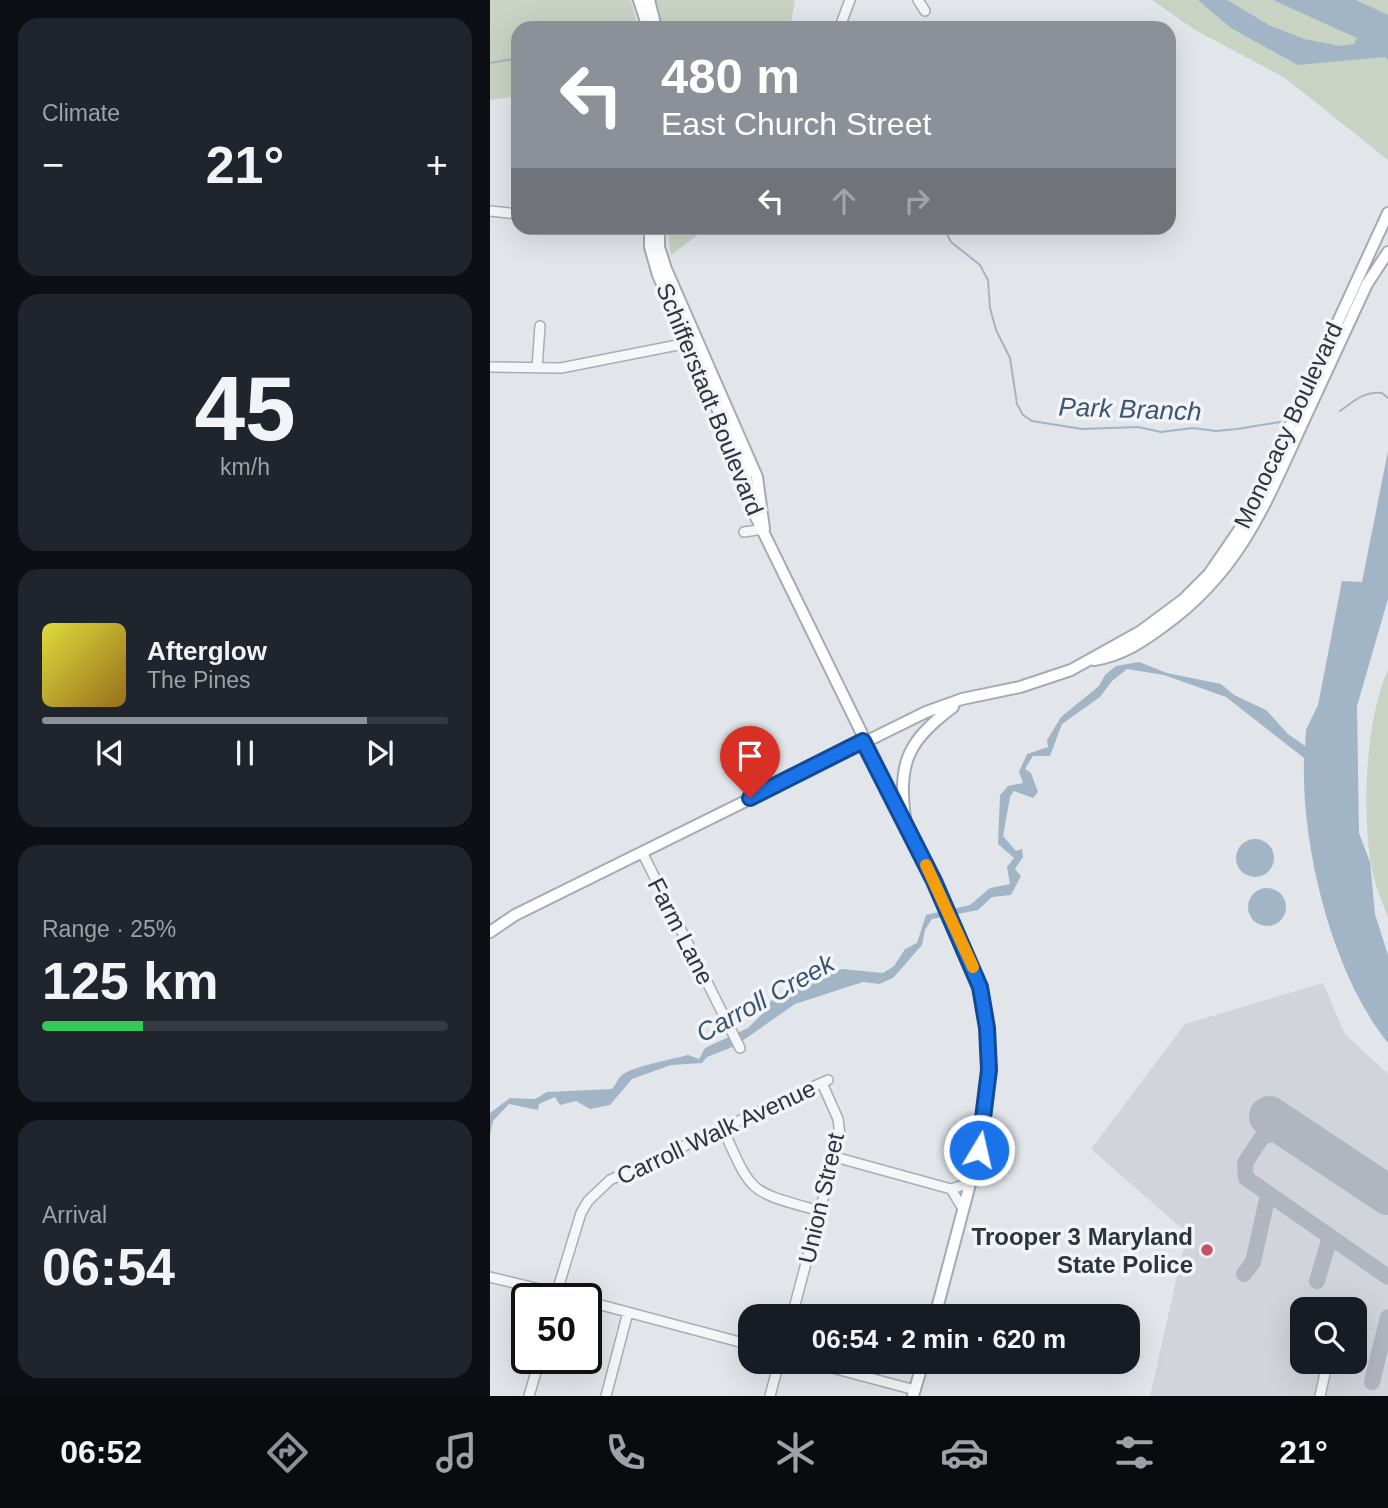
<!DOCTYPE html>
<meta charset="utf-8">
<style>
body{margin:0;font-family:Helvetica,sans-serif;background:#20242c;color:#f1f3f6;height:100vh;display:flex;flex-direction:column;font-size:26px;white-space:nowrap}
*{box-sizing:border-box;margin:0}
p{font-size:23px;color:#9ea1a6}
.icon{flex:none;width:38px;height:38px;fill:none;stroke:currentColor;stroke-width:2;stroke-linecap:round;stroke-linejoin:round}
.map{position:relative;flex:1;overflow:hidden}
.sheet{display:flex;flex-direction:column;gap:18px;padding:18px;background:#0d0f14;width:490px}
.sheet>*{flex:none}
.guide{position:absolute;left:21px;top:21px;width:665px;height:214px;border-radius:21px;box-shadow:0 7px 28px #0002;background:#8c9099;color:#fff;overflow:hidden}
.buttons{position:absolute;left:800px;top:1297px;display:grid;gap:14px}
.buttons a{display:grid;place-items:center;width:77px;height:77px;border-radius:14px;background:#171b24;box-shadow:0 7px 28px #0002;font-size:35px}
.speed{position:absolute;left:21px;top:1283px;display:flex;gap:14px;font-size:35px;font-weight:700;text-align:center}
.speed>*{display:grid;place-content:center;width:91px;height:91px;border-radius:50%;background:#171b24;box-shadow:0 7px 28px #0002;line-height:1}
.speed .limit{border:4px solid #111;border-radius:10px;background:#fff;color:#111}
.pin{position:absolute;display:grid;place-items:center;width:60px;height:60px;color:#fff;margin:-72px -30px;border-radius:50% 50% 50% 0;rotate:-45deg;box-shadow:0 0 7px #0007}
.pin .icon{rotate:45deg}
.me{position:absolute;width:77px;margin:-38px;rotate:9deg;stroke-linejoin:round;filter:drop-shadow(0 0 5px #0008)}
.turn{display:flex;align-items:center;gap:24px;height:147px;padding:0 35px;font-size:32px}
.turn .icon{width:91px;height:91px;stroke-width:2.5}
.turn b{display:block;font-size:49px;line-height:60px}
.lanes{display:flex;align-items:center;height:66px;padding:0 35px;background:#0003;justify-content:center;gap:35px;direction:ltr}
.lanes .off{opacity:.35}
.big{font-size:52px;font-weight:600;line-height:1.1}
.sheet .tile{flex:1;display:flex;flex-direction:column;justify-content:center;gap:10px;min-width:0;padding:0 24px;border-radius:21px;background:#20242c}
.sheet .dial{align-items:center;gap:0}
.dial b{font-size:91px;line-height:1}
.song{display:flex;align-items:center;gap:21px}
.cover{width:84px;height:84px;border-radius:10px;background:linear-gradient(135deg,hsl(60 70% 55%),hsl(40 70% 35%))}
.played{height:7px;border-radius:4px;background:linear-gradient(90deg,#8c9099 80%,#363941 80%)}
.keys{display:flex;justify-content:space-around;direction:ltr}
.heat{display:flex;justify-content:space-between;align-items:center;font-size:38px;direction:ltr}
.charge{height:10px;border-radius:5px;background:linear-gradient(90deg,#34c759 25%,#363941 0)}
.trip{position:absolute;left:248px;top:1304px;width:402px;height:70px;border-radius:21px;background:#171b24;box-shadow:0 7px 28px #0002;font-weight:600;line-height:70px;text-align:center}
.dock{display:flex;height:112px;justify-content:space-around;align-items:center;background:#090b0e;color:#9ea1a6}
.dock .icon{width:49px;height:49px}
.dock .active{color:#8c9099}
.dock b{font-size:32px;color:#f1f3f6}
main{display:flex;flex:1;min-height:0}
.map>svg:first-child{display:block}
</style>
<main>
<section class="sheet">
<div class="tile"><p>Climate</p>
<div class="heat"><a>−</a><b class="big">21°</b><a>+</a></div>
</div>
<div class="tile dial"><b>45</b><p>km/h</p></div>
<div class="tile">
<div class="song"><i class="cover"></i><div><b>Afterglow</b><p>The Pines</p></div></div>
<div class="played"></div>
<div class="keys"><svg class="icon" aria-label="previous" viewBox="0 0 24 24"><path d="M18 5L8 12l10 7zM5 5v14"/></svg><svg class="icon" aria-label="pause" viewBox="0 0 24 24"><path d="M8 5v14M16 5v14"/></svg><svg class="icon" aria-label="next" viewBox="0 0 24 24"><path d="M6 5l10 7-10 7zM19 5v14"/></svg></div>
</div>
<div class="tile"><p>Range · 25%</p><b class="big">125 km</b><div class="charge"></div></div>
<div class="tile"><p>Arrival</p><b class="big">06:54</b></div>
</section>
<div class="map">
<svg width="898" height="1396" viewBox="0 0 898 1396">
<rect width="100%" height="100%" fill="#e2e6ea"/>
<!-- built -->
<path fill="#d1d5db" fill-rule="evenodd" d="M 833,983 L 855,1034 L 898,1074 L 898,1396 L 660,1396 L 697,1233 L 601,1149 L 695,1024 ZM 812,1309 L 864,1309 L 864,1362 L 812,1362 Z"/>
<!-- green -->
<path fill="#c9d3c4" d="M 0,0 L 141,0 L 148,28 L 28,28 L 28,96 L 0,100 Z
M 163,0 L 305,0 L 301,22 L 304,28 L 172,28 Z
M 662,0 L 898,0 L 898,160 L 795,78 L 705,30 Z
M 177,228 L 217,228 L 181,255 Z
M 898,669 L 898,917 C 891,900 883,879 880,860 C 873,803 875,724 898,669 Z"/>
<!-- water -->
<path fill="#a1b5c6" d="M 708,0 L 737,0 L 779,25 L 814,39 L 850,46 L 864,44 L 867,38 L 783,0 L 866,0 L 898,15 L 898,60 L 895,57 L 808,65 L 741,28 Z
M 898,451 L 898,599 L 867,706 L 869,833 L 880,862 L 885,914 L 898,955 L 898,1043 C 842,974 811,846 814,758 L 736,697 L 674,675 L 637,669 L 622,681 L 610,697 L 572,724 L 560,756 L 543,756 L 535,769 L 541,773 L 548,792 L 543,798 L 524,791 L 520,797 L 513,836 L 526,851 L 532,849 L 533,857 L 525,869 L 531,876 L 521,895 L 502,897 L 488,910 L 442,919 L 435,930 L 432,945 L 403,978 L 389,984 L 373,982 L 305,1004 L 245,1046 L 217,1057 L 212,1063 L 181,1065 L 142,1079 L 120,1105 L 100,1109 L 86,1101 L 70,1105 L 65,1097 L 49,1104 L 48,1110 L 19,1104 L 3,1121 L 0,1135 L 0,1113 L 20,1098 L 45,1099 L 57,1092 L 122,1089 C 126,1085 127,1079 132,1075 C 143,1066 184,1059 198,1055 L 209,1059 L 215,1048 L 258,1028 L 277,1009 L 283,997 L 309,985 L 317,973 L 328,975 L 352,969 L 393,973 L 404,966 L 415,949 L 427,943 L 436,915 L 480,905 L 500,888 L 520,884 L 517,867 L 524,858 L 508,844 L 510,795 L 518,786 L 533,783 L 529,772 L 537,754 L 558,747 L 557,740 L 571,717 L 609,686 L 615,675 L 626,666 L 649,662 L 677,673 L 731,684 L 744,695 L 776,710 L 798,734 L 815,746 L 816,730 L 828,705 L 852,581 L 872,582 Z
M746 858a19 19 0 1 1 38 0a19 19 0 1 1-38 0Z
M758 907a19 19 0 1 1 38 0a19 19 0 1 1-38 0Z"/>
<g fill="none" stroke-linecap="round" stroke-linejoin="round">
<!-- stream -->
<path stroke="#a1b5c6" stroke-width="2" d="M 0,63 L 28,58
M 454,228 L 461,242 L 490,265 L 498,280 L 500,308 L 506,330 L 520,358 L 527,404 L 533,415 L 542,421 L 592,429 L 648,427 L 671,432 L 703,428 L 726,431 L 747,429 L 790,422
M 850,411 C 864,401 874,391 892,393 L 898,398"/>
<!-- taxiway -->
<path stroke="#b0b6be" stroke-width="16" d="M 798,1129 L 772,1137 L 755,1163 L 756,1178 L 898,1277
M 754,1274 L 763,1262 L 778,1195
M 827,1281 L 840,1237
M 882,1382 L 898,1317"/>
<!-- runway -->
<path stroke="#b0b6be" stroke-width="40" d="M 779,1116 L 898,1195"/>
<!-- minor casing -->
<g stroke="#a8adb4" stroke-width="12">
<path id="minor" d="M 428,0 L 435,11
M 352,21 L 360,0
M 0,211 L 28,214
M 0,367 L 71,368 L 203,342
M 47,368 L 50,326
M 254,532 L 274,529
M 152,852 L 250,1048
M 233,1129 C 263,1196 259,1191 330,1211
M 345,1157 L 461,1189 L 480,1183
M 461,1189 L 473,1209
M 0,1277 L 87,1298
M 65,1298 L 91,1213 L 98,1201 L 120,1180 L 338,1080
M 96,1301 L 261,1345
M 302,1316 L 350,1135 L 348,1119 L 332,1083
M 320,1362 L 425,1390
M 39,1396 L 50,1358
M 116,1396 L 138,1312
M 280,1396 L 289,1362
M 830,1396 L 836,1369"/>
</g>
<!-- major casing -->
<g stroke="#a3abb4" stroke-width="14">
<path id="major" d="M 149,0 L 158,28
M 159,0 L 166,28
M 160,228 L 160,247 L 168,275 L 254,469 L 265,515 L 444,881 L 490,987 L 497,1028 L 497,1098 L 489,1150 L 445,1316
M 169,228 L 169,247 L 176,269 L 267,477 L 274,529
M 604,660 C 631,656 654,641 675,625 C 751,570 776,502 814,420 C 835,375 856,330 877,284 L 898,252
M 415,818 C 407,762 419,740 463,707
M 0,932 L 25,915 L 436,712 L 472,699 L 530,687 L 581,670 L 651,631 L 694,599 L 719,574 L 758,517 L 898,213
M 423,1396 L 433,1362"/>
</g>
<!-- minor -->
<use href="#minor" stroke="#f5f6f8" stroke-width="9"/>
<!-- major -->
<use href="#major" stroke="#fff" stroke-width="10"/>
</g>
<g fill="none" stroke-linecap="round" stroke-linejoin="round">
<!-- route casing -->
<g stroke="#114b97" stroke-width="18">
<path id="route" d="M 260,798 L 373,741 L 444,881 L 490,987 L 497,1028 L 499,1070 L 489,1150"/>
</g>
<!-- route -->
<use href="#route" stroke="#1a73e8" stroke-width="12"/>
<!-- slow -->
<path stroke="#f59e0b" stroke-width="12" d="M 436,865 L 483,967"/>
</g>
<!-- markers -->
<circle fill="#c35369" stroke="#f2f4f7" stroke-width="2.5" cx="717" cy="1250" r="7"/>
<g text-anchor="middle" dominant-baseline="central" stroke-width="7" stroke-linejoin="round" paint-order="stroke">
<!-- street labels -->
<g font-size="24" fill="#2c3440" stroke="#f2f4f7">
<text transform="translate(220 399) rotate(68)">Schifferstadt Boulevard</text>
<text transform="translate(798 425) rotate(-65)">Monocacy Boulevard</text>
<text transform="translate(191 931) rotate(63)">Farm Lane</text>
<text transform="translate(226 1132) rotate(-25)">Carroll Walk Avenue</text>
<text transform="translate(331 1198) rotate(-77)">Union Street</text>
</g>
<!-- poi labels -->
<g font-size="24" font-weight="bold" fill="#2c3440" stroke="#f2f4f7" text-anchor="end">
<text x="703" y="1236">Trooper 3 Maryland<tspan x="703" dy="28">State Police</tspan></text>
</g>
<!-- water labels -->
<g font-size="26" font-style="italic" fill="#395571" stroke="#f2f4f7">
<text transform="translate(640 409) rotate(2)">Park Branch</text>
<text transform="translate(275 998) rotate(-29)">Carroll Creek</text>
</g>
</g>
</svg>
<div class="buttons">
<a><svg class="icon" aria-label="search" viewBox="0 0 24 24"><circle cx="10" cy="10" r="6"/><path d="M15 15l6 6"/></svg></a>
</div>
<div class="speed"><div class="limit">50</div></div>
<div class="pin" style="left:260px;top:798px;background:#d93025"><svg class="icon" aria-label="arrive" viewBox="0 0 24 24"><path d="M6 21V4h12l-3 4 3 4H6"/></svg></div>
<svg class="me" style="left:489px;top:1150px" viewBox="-20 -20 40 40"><circle r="17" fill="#1a73e8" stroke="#fff" stroke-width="3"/><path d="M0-11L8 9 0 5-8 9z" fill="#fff"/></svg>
<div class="trip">06:54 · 2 min · 620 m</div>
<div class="guide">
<div class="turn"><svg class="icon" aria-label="left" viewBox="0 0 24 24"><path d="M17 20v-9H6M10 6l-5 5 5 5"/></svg><div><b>480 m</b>East Church Street</div></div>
<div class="lanes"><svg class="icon" aria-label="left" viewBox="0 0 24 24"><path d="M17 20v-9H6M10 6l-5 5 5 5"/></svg><svg class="icon off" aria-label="ahead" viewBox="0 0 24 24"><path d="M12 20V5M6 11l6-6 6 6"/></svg><svg class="icon off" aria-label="right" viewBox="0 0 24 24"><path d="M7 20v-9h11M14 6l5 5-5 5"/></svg></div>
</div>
</div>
</main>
<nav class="dock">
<b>06:52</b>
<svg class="icon active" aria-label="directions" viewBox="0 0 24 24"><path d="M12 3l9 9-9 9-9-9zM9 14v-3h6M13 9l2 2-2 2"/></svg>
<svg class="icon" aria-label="music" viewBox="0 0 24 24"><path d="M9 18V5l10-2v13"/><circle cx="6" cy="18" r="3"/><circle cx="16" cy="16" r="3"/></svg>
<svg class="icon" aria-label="phone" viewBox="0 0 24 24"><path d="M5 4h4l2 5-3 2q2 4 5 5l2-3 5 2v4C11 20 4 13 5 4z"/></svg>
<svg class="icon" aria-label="climate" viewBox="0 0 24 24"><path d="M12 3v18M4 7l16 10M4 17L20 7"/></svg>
<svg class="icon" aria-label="car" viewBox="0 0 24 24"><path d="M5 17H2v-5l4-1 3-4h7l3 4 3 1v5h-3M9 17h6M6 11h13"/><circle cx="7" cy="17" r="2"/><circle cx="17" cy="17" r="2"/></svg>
<svg class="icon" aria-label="filters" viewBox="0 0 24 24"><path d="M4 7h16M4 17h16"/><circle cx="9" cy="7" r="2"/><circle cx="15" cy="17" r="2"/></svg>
<b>21°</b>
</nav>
